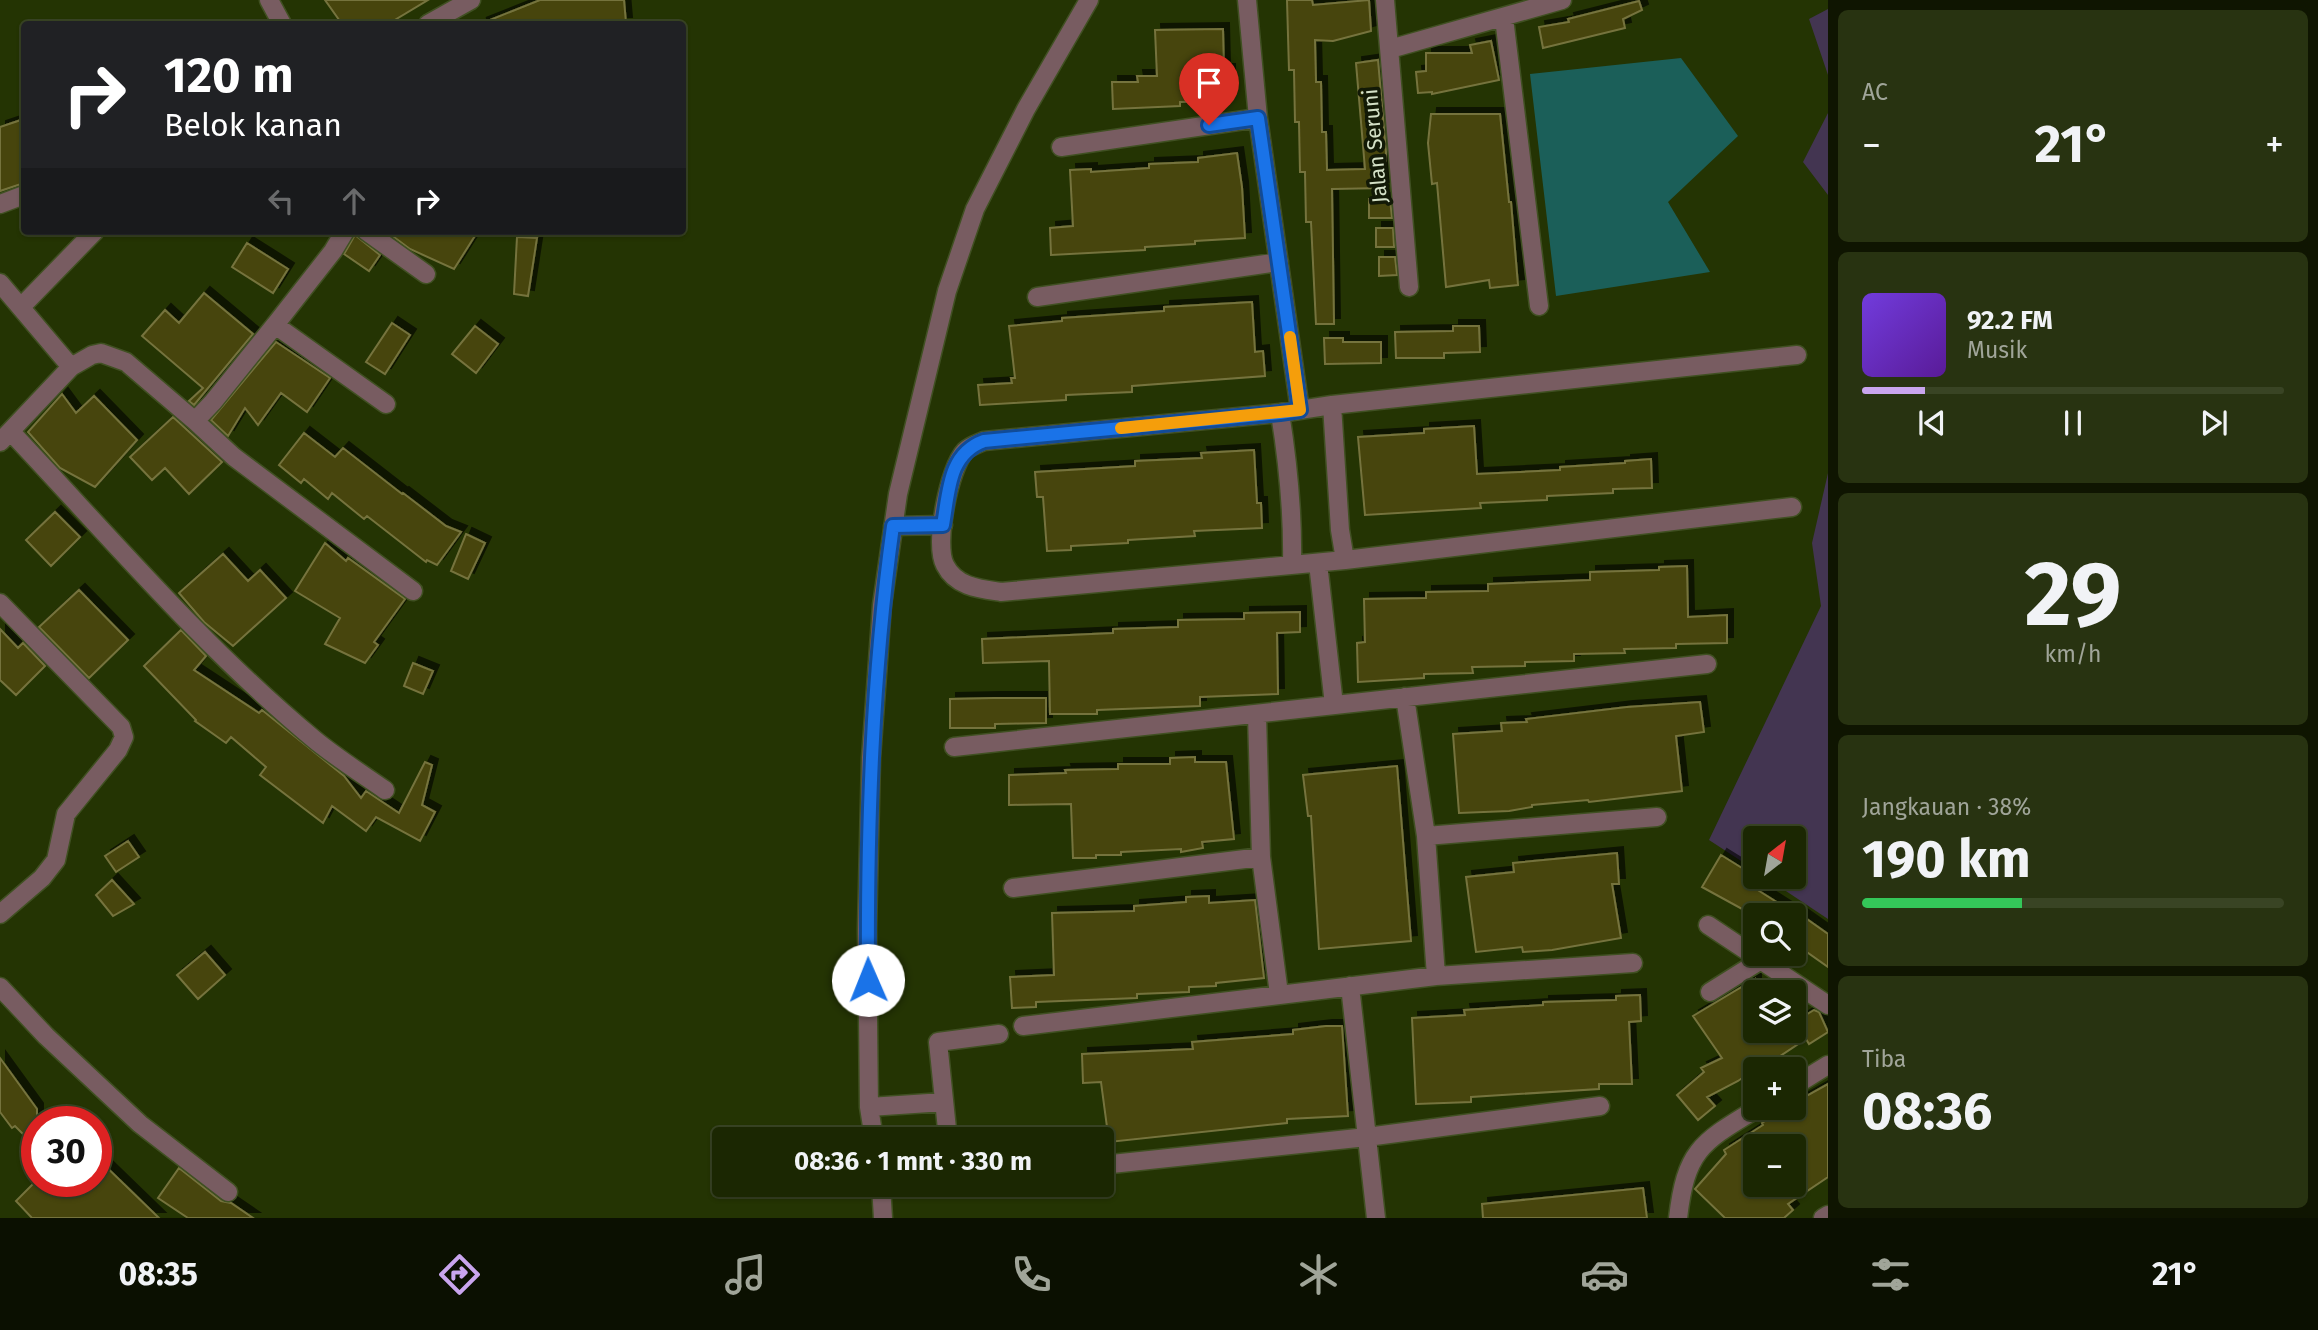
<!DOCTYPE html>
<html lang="id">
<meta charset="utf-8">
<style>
body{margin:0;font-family:"Fira Sans",sans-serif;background:#283311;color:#f1f3f6;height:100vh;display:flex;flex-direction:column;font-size:26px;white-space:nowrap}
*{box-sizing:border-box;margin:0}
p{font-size:23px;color:#a0a599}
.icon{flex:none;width:38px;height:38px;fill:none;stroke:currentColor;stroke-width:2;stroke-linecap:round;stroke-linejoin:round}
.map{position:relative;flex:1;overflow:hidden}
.details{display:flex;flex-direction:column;gap:10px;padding:10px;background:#0f1501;width:490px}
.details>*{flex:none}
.guide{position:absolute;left:21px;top:21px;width:665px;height:214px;border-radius:7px;box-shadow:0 2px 5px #0004,0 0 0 2px #394424;background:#202124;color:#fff;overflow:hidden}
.needle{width:46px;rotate:31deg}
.buttons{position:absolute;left:1743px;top:826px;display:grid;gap:14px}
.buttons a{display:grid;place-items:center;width:63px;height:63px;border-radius:7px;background:#1b2702;box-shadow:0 2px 5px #0004,0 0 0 2px #394424;font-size:35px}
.speed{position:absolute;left:21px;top:1106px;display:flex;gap:14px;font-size:35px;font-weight:700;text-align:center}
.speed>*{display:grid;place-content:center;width:91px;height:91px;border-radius:50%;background:#1b2702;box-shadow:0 2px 5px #0004,0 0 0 2px #394424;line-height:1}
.speed .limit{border:10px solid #d22;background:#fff;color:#111}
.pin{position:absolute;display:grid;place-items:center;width:60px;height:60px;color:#fff;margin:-72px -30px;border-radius:50% 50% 50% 0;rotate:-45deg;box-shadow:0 0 7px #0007}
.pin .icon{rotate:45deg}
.me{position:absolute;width:77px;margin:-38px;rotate:359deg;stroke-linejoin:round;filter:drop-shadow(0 0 5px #0008)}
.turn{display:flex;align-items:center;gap:24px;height:147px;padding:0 28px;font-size:32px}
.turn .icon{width:91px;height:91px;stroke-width:2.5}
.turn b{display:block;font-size:49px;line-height:60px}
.lanes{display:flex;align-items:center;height:66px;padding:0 28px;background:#0003;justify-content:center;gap:35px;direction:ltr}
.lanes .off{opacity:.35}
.big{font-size:52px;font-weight:700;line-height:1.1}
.details .card{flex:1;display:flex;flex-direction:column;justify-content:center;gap:10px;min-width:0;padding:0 24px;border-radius:10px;background:#283311}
.details .dial{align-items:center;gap:0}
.dial b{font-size:91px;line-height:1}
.song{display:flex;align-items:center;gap:21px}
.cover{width:84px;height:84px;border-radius:10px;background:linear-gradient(135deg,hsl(260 70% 55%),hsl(270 70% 35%))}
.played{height:7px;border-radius:4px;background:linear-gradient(90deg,#c9a5ee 15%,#394424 15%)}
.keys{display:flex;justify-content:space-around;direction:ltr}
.heat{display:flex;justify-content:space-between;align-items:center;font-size:38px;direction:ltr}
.charge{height:10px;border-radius:5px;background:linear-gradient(90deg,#34c759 38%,#394424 0)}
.trip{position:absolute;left:712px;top:1127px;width:402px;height:70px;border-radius:7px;background:#1b2702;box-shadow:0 2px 5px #0004,0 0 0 2px #394424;font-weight:700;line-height:70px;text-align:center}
.menu{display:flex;height:112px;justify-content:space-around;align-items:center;background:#0b1001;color:#a0a599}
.menu .icon{width:49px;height:49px}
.menu .active{color:#c9a5ee}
.menu b{font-size:32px;color:#f1f3f6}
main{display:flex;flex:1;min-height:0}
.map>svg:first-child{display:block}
</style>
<main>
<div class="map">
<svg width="1828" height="1218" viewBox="0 0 1828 1218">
<defs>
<filter id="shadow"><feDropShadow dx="6" dy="-6" stdDeviation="0" flood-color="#0009"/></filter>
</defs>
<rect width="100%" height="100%" fill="#243403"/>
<!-- green -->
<path fill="#433551" d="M 1828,9 L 1828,75 L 1809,19 Z
M 1828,113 L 1828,195 L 1803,162 Z
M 1828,473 L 1828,919 L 1765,877 L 1794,877 L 1794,838 L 1755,838 L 1755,870 L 1709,840 L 1821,606 L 1812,543 Z"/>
<!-- water -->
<path fill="#1b5f59" d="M 1681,58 L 1738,136 L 1668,202 L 1710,272 L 1556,296 L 1530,74 Z"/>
<!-- building -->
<path fill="#47440b" stroke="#75733e" stroke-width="2" fill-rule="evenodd" filter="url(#shadow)" d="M 325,0 L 428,0 L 388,24 L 342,24 Z
M 540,0 L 624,0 L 626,23 L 480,24 Z
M 1287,0 L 1312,0 L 1313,5 L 1369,0 L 1371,31 L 1333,41 L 1315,40 L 1316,82 L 1321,82 L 1322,132 L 1326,132 L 1327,170 L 1365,169 L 1356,63 L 1378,60 L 1386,152 L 1385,188 L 1332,189 L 1334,324 L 1316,324 L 1311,222 L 1306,222 L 1305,172 L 1300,172 L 1299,122 L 1295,122 L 1294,70 L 1289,70 Z
M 1639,1 L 1642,10 L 1623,19 L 1625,28 L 1543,48 L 1539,27 L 1569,22 L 1568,19 Z
M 1223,29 L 1224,70 L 1229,70 L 1229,101 L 1180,102 L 1180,106 L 1113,109 L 1112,82 L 1138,82 L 1137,76 L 1157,76 L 1155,30 Z
M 1491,41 L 1499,80 L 1432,94 L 1432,92 L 1418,93 L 1416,72 L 1426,71 L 1426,53 L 1472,53 L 1470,45 Z
M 1431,114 L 1500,114 L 1509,202 L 1511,202 L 1518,285 L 1490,288 L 1489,280 L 1446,287 L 1437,183 L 1432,184 L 1428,143 Z
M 24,119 L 24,183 L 0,191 L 0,127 Z
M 1237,153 L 1242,187 L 1245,238 L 1195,241 L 1195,244 L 1145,247 L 1145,250 L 1051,255 L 1050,228 L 1073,226 L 1070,170 L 1091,169 L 1091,172 L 1149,168 L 1149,164 L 1198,162 L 1198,158 Z
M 1369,199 L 1390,199 L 1392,218 L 1369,218 Z
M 1376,228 L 1393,228 L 1394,247 L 1376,247 Z
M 386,231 L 478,231 L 454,269 L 410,249 Z
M 355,235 L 380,255 L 369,271 L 344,254 Z
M 517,237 L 537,238 L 528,296 L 514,294 Z
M 247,243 L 288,269 L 273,293 L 232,267 Z
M 1379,257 L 1395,257 L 1397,275 L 1379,276 Z
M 204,293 L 253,334 L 194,405 L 189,401 L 203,388 L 142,336 L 165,310 L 179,323 Z
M 1252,302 L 1255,352 L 1263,351 L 1265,376 L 1132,386 L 1132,392 L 1066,395 L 1066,400 L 980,405 L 978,385 L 1012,383 L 1011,378 L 1015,378 L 1009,326 L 1062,321 L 1062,318 L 1164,311 L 1164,307 Z
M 392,323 L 410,335 L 385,374 L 366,362 Z
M 475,326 L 498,344 L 476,373 L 452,354 Z
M 1453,326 L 1479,326 L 1480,352 L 1444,353 L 1444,358 L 1396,358 L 1395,332 L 1453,331 Z
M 1324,338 L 1343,338 L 1343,342 L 1381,342 L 1381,363 L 1325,364 Z
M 276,342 L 330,378 L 307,412 L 281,393 L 258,425 L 245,408 L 228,436 L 211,420 Z
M 62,394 L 76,413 L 94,396 L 137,440 L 95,487 L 60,468 L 28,432 Z
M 173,417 L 222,462 L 189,494 L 165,468 L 152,480 L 130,457 Z
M 1474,426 L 1477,474 L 1560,470 L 1560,467 L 1625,463 L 1625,461 L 1651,459 L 1652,488 L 1613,489 L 1613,493 L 1547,496 L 1547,500 L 1480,503 L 1481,508 L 1365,515 L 1358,437 L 1424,433 L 1424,429 Z
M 304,433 L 335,457 L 343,448 L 402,494 L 403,493 L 446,526 L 461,532 L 437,565 L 427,560 L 426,562 L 367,516 L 364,519 L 332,493 L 328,499 L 304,479 L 301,483 L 279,465 Z
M 1254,450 L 1257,503 L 1261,503 L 1262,528 L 1194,531 L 1195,536 L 1128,540 L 1128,543 L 1071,546 L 1071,550 L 1047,551 L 1043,497 L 1037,497 L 1035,472 L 1135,466 L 1135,461 L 1202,458 L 1201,453 Z
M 55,512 L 80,537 L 51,566 L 26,540 Z
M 466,534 L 485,543 L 468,579 L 451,571 Z
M 325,543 L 346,561 L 348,558 L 405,599 L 374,642 L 378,645 L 365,663 L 325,644 L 340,618 L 295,591 Z
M 223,554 L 248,581 L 260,570 L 286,598 L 233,646 L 204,622 L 179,593 Z
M 1687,566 L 1688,617 L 1727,615 L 1727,643 L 1676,644 L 1676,648 L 1624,649 L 1625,653 L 1574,654 L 1574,661 L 1525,662 L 1525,666 L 1472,667 L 1473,673 L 1424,674 L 1424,678 L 1358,682 L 1357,643 L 1365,642 L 1364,599 L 1426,598 L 1426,592 L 1488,591 L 1488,584 L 1590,580 L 1590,572 L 1659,570 L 1659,567 Z
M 79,590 L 128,640 L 89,678 L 39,627 Z
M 1300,612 L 1300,632 L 1277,633 L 1278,694 L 1200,697 L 1200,706 L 1097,710 L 1097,714 L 1050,714 L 1049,661 L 983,663 L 982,639 L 1113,633 L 1113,629 L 1178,627 L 1178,620 L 1244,619 L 1244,613 Z
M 0,629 L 18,648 L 23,643 L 45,666 L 16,695 L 0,680 Z
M 181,630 L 206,656 L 194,670 L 259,713 L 262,710 L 344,776 L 361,798 L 366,791 L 399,813 L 425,762 L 432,765 L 422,805 L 435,812 L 420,841 L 376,817 L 366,831 L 332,806 L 323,823 L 260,775 L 266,767 L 231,737 L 226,743 L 195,721 L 196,720 L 144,666 Z
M 413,663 L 433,671 L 423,694 L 404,686 Z
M 994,698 L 1046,698 L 1046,723 L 995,724 L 995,728 L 950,728 L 950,699 Z
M 1700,702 L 1704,732 L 1676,736 L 1682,791 L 1589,802 L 1588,800 L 1532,805 L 1532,807 L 1509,811 L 1459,813 L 1453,734 L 1502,731 L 1501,723 L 1527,722 L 1526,719 L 1627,707 Z
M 1195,757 L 1195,762 L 1226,762 L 1234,839 L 1202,842 L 1203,848 L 1181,852 L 1181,849 L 1121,852 L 1121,855 L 1096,855 L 1096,858 L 1073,858 L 1071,804 L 1009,805 L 1009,775 L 1066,773 L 1065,770 L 1118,769 L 1118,764 L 1170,764 L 1170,758 Z
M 1397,766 L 1411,941 L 1319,949 L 1311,816 L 1308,816 L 1303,775 Z
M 128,841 L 139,857 L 116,872 L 105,856 Z
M 1617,853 L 1619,884 L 1612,884 L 1621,938 L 1552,950 L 1523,952 L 1522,947 L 1476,952 L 1466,877 L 1514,872 L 1513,863 Z
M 1721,855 L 1750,873 L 1745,882 L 1794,913 L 1794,910 L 1828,934 L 1828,967 L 1794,943 L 1794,915 L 1753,915 L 1702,887 Z
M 112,880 L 134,904 L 113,916 L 96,895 Z
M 1209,896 L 1209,903 L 1255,900 L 1264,978 L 1216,983 L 1216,986 L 1189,987 L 1189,992 L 1137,994 L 1137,998 L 1036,1002 L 1036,1007 L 1012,1008 L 1010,977 L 1054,975 L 1052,913 L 1134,911 L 1134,906 L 1186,902 L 1186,897 Z
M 205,952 L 225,975 L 198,999 L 177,975 Z
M 1755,979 L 1755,1031 L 1794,1031 L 1794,1022 L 1814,1010 L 1819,1012 L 1828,1032 L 1809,1044 L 1806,1039 L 1774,1060 L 1772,1057 L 1738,1081 L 1707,1097 L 1715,1106 L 1698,1120 L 1677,1095 L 1704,1072 L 1701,1068 L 1722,1058 L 1693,1016 Z
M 1640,995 L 1641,1021 L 1629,1022 L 1632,1084 L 1599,1084 L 1599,1089 L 1471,1097 L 1471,1102 L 1416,1104 L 1412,1018 L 1465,1015 L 1464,1010 L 1543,1005 L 1543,1002 L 1616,1000 L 1616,996 Z
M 1326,1026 L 1342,1026 L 1348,1116 L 1287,1119 L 1287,1123 L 1109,1142 L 1101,1082 L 1083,1083 L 1082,1054 L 1193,1049 L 1192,1042 L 1293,1034 L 1293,1030 Z
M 0,1058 L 37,1109 L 37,1148 L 15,1126 L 12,1128 L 0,1112 Z
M 1828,1084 L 1828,1177 L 1788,1204 L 1793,1210 L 1784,1218 L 1725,1218 L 1695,1189 L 1726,1154 L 1724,1150 L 1763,1125 L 1762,1123 L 1786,1108 L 1794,1108 L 1794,1103 ZM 1755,1146 L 1794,1146 L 1794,1185 L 1755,1185 Z
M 96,1157 L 159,1218 L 32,1218 L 16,1201 L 36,1181 L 58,1181 L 71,1194 L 83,1181 L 96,1181 Z
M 179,1168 L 221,1201 L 231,1203 L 253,1218 L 188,1218 L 158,1198 Z
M 1643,1188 L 1647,1218 L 1483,1218 L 1482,1204 Z"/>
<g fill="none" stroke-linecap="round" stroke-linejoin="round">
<!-- street casing -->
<g stroke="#405022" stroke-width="21">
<path id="street" d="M 269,0 L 282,24
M 1247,0 L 1258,118 L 1300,410
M 1385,0 L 1409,287
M 1504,18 L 1539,306
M 428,24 L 471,0
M 1390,49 L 1562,0
M 1061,147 L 1258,118
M 0,204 L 24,195
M 366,231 L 426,274
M 0,283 L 71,367
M 1037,297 L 1279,262
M 21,307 L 95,231
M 275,325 L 333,251 L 345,231
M 1332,405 L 1340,530 L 1345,560
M 1280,413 C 1288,463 1293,513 1292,564
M 195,421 L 234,457 L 413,591
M 11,432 C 110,537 204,648 315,740 C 337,758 362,774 385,790
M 0,442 L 71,367 L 92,355 L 101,353 L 126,362 L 195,421 L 213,402 L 275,325 L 386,404
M 1792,507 L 1345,560 L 1001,592 C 980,589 956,587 945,565 C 934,544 949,468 965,451 C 970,446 977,444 984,441 L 1280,413 L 1332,405 L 1797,355
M 893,526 L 943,525
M 1318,563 L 1334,705
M 0,603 L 121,727 L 124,737 L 118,750 L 66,814 L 56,860 L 42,878 L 0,914
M 1405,697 L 1426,836 L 1436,976
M 1257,715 L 1261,857 L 1279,994
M 954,747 L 1707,664
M 1426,836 L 1657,817
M 1013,888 L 1261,857
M 1708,925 L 1828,1005
M 1350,986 L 1376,1218
M 0,987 L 46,1036 L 140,1124 L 228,1192
M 1710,992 L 1761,960
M 1023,1026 L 1436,976 L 1633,963
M 1794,1086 L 1828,1065
M 869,1107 L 944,1102
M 874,1139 L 869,1107 L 867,929 L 871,758 L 882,605 L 898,494 L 947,291 L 975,209 L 1026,109 L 1089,0
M 948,1139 L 938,1042 L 999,1034
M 1102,1165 L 1367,1137 L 1600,1106
M 881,1185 L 883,1218
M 882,1188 L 911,1185
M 1678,1218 C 1686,1149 1702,1142 1758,1108
M 1823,1218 L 1828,1215"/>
</g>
<!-- street -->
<use href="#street" stroke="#785c61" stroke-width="18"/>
</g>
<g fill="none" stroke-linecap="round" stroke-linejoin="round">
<!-- route casing -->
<g stroke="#114b97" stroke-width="18">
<path id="route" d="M 868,980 C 867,828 872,677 893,526 L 943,525 C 949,492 948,454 984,441 L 1280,413 L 1300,410 L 1258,118 L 1209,125"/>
</g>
<!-- route -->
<use href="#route" stroke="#1a73e8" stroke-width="12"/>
<!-- slow -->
<path stroke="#f59e0b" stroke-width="12" d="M 1121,428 L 1300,410 L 1290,337"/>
</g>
<g text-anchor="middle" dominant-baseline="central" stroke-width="7" stroke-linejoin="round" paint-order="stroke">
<!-- street labels -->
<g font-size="21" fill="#d4e0c6" stroke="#121906">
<text transform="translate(1375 146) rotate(-95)">Jalan Seruni</text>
</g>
</g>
</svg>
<div class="buttons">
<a><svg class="needle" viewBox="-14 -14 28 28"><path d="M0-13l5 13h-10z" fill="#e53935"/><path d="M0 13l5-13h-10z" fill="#a0a599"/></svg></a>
<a><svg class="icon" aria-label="search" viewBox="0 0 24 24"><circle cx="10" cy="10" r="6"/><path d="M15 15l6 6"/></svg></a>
<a><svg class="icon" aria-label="layers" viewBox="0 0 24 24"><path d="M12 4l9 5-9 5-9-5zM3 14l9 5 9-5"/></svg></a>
<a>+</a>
<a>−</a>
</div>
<div class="speed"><div class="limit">30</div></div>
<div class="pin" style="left:1209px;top:125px;background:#d93025"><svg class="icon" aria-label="arrive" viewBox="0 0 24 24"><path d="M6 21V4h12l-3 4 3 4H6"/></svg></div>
<svg class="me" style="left:868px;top:980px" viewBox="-20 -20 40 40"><circle r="19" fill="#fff"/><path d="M0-13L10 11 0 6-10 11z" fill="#1a73e8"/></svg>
<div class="trip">08:36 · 1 mnt · 330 m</div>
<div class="guide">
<div class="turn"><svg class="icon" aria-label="right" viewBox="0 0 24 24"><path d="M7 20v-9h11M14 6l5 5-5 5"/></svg><div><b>120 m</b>Belok kanan</div></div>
<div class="lanes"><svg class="icon off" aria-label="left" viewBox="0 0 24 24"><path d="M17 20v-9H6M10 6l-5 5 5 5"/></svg><svg class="icon off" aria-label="ahead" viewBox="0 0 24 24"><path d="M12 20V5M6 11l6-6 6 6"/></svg><svg class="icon" aria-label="right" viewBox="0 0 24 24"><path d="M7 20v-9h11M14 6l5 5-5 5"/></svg></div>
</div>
</div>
<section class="details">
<div class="card"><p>AC</p>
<div class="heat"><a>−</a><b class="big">21°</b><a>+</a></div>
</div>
<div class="card">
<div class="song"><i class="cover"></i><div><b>92.2 FM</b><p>Musik</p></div></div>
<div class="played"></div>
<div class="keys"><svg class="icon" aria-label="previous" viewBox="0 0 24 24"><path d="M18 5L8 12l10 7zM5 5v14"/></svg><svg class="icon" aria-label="pause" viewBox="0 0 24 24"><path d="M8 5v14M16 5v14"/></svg><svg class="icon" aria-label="next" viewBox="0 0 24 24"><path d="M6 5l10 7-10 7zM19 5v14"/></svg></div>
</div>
<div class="card dial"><b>29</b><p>km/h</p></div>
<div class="card"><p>Jangkauan · 38%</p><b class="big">190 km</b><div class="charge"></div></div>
<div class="card"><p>Tiba</p><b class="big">08:36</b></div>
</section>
</main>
<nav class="menu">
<b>08:35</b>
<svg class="icon active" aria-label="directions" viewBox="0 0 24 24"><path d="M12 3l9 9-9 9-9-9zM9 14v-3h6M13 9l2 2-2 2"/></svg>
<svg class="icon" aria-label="music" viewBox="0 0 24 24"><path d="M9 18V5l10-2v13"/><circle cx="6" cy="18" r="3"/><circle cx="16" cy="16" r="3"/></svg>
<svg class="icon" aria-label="phone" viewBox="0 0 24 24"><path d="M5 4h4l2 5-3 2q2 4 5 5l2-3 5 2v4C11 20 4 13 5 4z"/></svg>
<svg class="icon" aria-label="climate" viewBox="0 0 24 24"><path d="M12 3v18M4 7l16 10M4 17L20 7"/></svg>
<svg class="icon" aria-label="car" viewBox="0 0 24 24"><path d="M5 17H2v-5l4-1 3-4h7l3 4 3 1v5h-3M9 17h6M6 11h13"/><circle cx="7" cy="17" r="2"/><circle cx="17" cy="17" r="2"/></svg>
<svg class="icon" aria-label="filters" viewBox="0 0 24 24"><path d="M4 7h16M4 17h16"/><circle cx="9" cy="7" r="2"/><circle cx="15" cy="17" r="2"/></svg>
<b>21°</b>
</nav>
